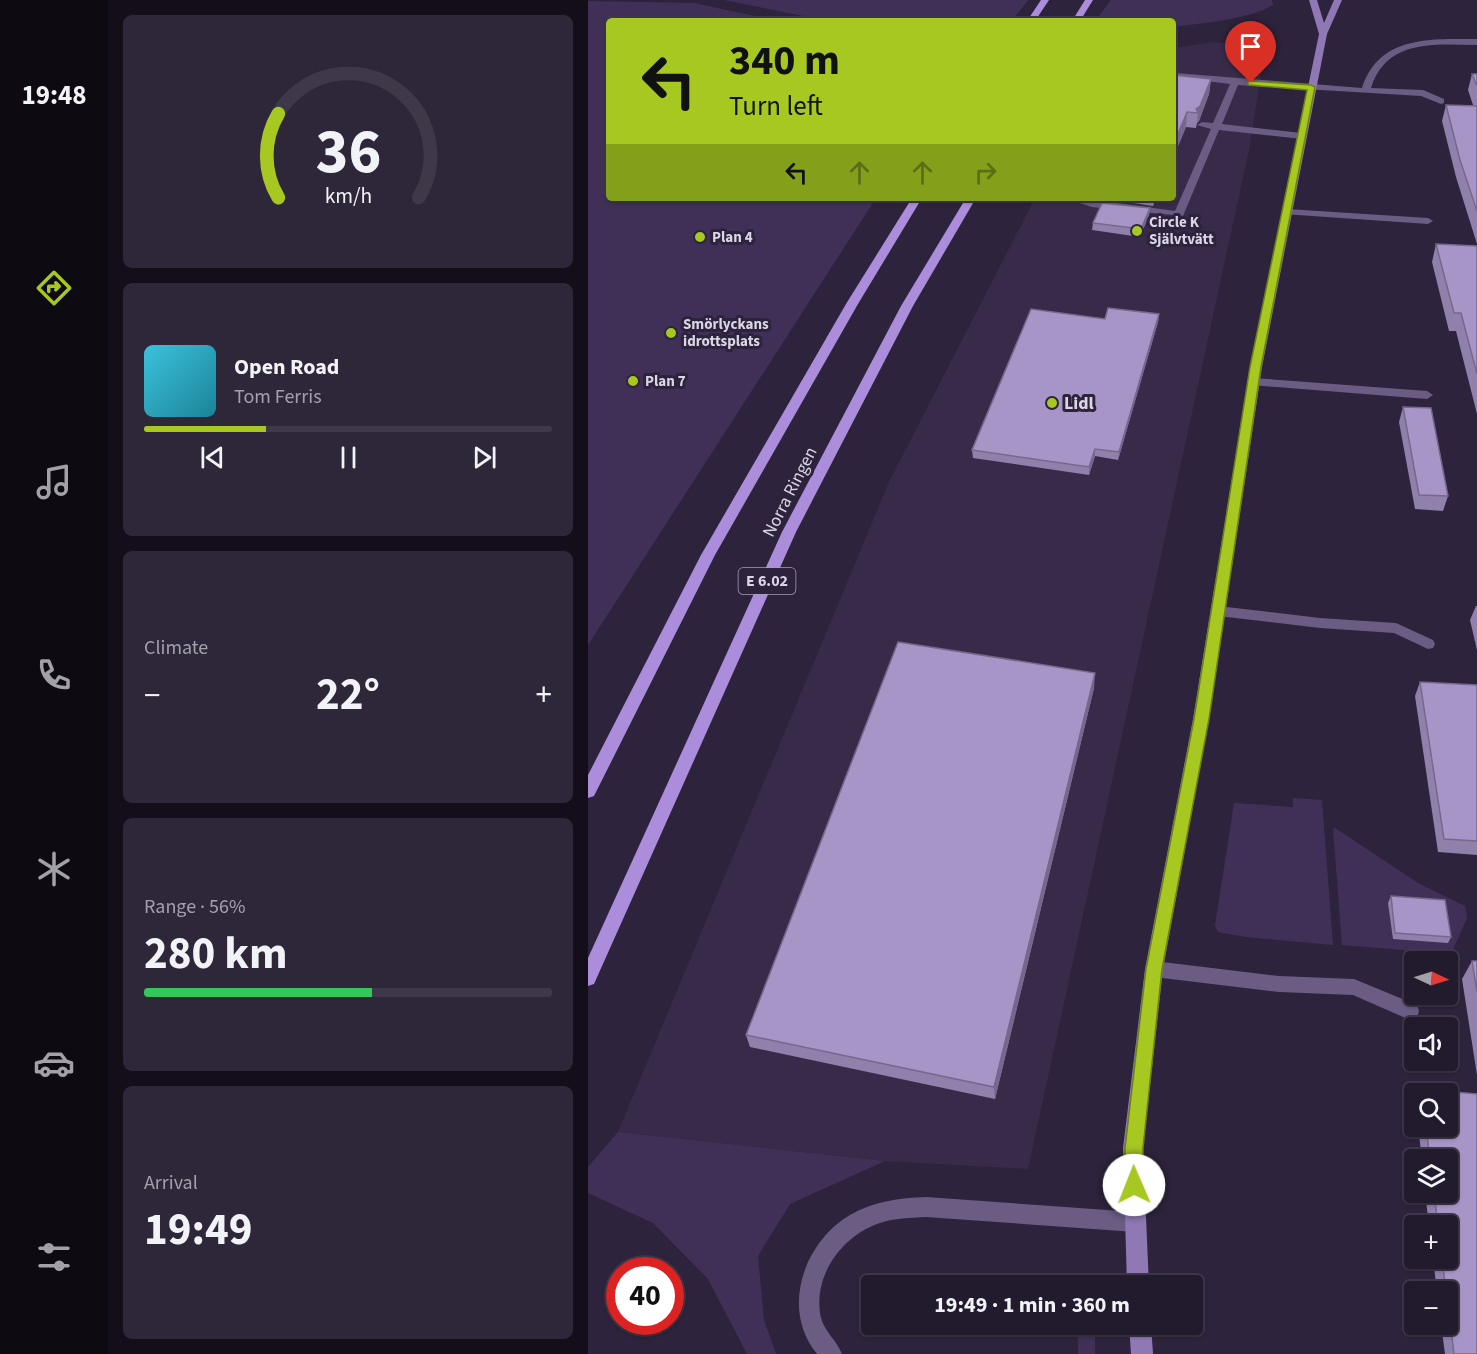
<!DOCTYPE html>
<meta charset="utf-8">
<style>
body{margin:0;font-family:"Source Sans 3",sans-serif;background:#2e2739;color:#f1f3f6;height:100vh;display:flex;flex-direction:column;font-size:22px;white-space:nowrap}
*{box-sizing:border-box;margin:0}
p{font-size:20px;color:#a2a1aa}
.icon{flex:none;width:33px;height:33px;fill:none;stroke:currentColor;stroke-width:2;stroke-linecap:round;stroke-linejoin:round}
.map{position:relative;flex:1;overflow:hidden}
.drawer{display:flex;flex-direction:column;gap:15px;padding:15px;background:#130e19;width:480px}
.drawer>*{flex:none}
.guide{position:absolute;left:18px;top:18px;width:570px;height:183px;border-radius:6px;box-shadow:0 2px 4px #0004,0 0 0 2px #3f3849;background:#a6c821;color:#111;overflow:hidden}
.needle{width:39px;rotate:94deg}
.controls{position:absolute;left:816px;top:951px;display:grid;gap:12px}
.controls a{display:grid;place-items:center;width:54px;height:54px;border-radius:6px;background:#221a2d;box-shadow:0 2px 4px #0004,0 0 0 2px #3f3849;font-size:30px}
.speed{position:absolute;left:18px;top:1257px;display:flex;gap:12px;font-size:30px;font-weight:700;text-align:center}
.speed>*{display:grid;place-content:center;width:78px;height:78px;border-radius:50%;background:#221a2d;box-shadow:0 2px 4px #0004,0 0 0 2px #3f3849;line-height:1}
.speed .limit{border:9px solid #d22;background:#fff;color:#111}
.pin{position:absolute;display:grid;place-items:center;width:51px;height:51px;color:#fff;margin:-62px -26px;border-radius:50% 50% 50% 0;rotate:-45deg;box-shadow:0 0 6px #0007}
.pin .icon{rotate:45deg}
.me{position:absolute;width:66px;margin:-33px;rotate:359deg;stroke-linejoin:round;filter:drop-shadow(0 0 4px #0008)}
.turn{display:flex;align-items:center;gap:21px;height:126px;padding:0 24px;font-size:27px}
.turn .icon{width:78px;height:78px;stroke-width:2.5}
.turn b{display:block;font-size:42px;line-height:51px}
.lanes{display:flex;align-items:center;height:57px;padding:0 24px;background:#0003;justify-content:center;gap:30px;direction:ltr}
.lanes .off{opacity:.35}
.big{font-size:45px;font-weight:700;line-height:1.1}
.drawer .widget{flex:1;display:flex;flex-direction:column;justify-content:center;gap:9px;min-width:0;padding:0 21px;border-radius:9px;background:#2e2739}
.drawer .dial{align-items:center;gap:0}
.dial svg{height:156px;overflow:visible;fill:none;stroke:#3f3849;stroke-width:7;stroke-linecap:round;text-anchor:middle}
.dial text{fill:#f1f3f6;stroke:none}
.song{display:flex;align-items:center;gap:18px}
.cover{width:72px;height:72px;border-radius:9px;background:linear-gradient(135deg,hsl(190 70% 55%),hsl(190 70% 35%))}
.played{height:6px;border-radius:3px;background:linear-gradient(90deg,#a6c821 30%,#3f3849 30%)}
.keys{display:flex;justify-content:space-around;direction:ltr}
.heat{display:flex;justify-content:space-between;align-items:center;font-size:33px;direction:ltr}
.charge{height:9px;border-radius:4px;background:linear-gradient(90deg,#34c759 56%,#3f3849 0)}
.trip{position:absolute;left:273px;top:1275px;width:342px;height:60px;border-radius:6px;background:#221a2d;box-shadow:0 2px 4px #0004,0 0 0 2px #3f3849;font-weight:700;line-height:60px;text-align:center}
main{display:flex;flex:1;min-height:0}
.tabs{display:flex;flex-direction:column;width:108px;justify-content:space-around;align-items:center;background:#0e0a12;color:#a2a1aa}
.tabs .icon{width:42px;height:42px}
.tabs .on{color:#a6c821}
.tabs b{font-size:27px;color:#f1f3f6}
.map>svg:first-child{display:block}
</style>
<main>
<nav class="tabs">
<b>19:48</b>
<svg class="icon on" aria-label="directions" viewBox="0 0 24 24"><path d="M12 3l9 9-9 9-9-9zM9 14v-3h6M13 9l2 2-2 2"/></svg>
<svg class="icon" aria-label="music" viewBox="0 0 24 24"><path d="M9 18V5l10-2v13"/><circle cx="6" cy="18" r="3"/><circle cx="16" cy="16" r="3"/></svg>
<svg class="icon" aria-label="phone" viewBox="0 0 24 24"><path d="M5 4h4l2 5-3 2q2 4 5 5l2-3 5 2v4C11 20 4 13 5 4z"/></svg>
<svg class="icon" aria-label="climate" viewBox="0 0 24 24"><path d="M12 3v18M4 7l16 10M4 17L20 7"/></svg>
<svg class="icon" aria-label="car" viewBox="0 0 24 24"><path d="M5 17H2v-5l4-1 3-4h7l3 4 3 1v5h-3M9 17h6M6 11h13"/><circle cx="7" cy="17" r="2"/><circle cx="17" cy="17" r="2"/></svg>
<svg class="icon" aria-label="filters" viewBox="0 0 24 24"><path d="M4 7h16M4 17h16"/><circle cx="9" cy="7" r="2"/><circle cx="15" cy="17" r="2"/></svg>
</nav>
<section class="drawer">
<div class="widget dial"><svg viewBox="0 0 100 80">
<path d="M14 69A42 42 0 1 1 86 69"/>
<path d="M14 69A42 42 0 0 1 14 26" stroke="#a6c821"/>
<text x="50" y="56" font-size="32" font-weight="700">36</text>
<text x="50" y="72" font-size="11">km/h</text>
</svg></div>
<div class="widget">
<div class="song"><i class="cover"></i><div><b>Open Road</b><p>Tom Ferris</p></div></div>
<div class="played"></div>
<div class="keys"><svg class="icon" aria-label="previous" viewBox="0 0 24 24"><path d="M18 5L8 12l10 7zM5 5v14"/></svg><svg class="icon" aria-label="pause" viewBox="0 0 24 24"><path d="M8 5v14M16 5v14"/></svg><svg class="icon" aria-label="next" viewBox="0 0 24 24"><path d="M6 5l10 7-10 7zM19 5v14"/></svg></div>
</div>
<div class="widget"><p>Climate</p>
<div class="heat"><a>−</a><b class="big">22°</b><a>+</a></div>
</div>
<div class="widget"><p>Range · 56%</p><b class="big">280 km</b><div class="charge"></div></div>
<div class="widget"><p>Arrival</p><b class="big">19:49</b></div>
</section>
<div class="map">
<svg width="889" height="1354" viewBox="0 0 889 1354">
<rect width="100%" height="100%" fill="#2d233c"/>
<!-- built -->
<path fill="#382b4a" d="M 626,42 L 677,49 L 661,150 L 440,1169 L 297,1161 L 30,1132 L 301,482 L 447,198 L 585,198 L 585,48 Z"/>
<!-- green -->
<path fill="#403058" d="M 136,0 L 440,0 L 424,21 L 240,21 Z
M 523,0 L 684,0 L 685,5 C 660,20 614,23 585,27 L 585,21 L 507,21 Z
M 0,1 L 106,3 L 190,21 L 21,21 L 21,198 L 288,198 L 0,645 Z
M 705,798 L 734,800 L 745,945 L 658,937 L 630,932 L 627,926 L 646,803 L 705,807 Z
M 747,828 L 830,883 L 877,906 L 879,918 L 863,954 L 754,945 L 745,829 Z
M 30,1132 L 297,1161 L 202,1204 L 170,1256 L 176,1320 L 188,1354 L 159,1354 L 120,1279 L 65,1223 L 0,1193 L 0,1167 Z
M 490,1325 L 507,1325 L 507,1354 L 490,1354 Z"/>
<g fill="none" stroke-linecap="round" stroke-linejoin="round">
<!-- lane -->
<path fill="#6a5c82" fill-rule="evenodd" d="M 889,39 L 889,45 C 846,44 798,39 783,88 L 835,90 L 856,99 L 856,103 L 853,104 L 833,96 L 650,85 L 634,124 L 714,133 L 719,136 L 714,139 L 631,130 L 595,216 L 504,207 L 477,198 L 493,198 L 587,211 L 623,129 L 609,125 L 614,122 L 625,123 L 642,84 L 593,78 L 585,86 L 585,77 L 588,73 L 774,88 C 791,35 843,39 889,39 Z
M 699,209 L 840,218 L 845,221 L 840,224 L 695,214 L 695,210 Z
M 666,378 L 839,391 L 845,395 L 839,399 L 662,385 L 662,379 Z
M 630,606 L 732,618 L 808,623 L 845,640 L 847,644 L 845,648 L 840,649 L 806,633 L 732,628 L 630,616 L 623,611 Z
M 566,961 L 691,976 L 766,979 L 829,1005 L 831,1011 L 829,1017 L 822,1020 L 765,995 L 691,992 L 566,977 L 560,975 L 557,969 L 560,963 Z
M 338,1197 L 547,1212 L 554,1215 L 557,1222 L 554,1229 L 547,1232 L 338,1217 C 323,1218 306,1218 292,1223 C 253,1236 224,1277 233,1318 C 237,1332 249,1341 254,1354 L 229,1354 C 192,1309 216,1242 262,1215 C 286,1201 311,1198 338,1197 Z"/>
<!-- secondary -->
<path fill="#8f78b4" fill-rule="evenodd" d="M 721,0 L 729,0 L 736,23 L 746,0 L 754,0 L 739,34 L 674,367 L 621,719 L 575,969 L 555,1148 L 561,1286 L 539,1286 L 535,1148 L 557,969 L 605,719 L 662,367 L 731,34 Z
M 541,1324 L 563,1324 L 565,1354 L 543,1354 Z"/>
<!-- primary -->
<path fill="#ac8ddb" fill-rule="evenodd" d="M 453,0 L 461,0 L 447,21 L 439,21 Z
M 497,0 L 505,0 L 492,21 L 484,21 Z
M 324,198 L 334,198 L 270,304 L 127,555 L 6,796 L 0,798 L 0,775 L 113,555 L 258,304 Z
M 378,198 L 388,198 L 325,306 L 208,532 L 6,984 L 0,986 L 0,958 L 194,532 L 313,306 Z"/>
</g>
<!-- wall -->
<path fill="#9080ac" d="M 884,74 L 889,74 L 889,244 L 868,177 L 854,121 L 858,105 L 885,105 L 880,90 Z
M 585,75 L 623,79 L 621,94 L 611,121 L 609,123 L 608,128 L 598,127 L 585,158 Z
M 520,198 L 568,198 L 565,206 L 519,199 Z
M 562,208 L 561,215 L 552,237 L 504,230 L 505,223 Z
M 848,244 L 889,246 L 889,414 L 868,331 L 861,331 L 844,262 Z
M 571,314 L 570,322 L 530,460 L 507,456 L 501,475 L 385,458 L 384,450 L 517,319 Z
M 815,407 L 860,496 L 855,511 L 827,509 L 811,422 Z
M 888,606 L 889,606 L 889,650 L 882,620 Z
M 832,682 L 889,685 L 889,855 L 850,852 L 827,696 Z
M 506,688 L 407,1099 L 162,1047 L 158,1035 Z
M 803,896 L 863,937 L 860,943 L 805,939 L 800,903 Z
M 884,961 L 889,961 L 889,1075 L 874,979 Z
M 833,1089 L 889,1094 L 889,1354 L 857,1354 L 853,1324 L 860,1324 L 860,1292 L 849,1292 L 845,1258 L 860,1258 L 860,1226 L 841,1226 L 837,1192 L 860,1192 L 860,1160 L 834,1160 L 830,1126 L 860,1126 L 860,1094 L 831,1094 Z"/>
<!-- shaded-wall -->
<path fill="#76688c" d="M 623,79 L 621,94 L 611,121 L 609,123 L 610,113 L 608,109 Z
M 599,112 L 598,127 L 585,158 L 585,146 Z
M 562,208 L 561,215 L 552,237 L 553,229 Z
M 571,314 L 570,322 L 530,460 L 531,452 Z
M 507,449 L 507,456 L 501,475 L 501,467 Z
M 507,673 L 506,688 L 407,1099 L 406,1087 Z"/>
<!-- building -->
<path fill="#a895c8" stroke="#76688c" stroke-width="1.5" d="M 884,74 L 889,74 L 889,86 Z
M 585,75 L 623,79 L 612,106 L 608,109 L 610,113 L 599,112 L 585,146 Z
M 858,105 L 889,106 L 889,211 L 872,160 Z
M 514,203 L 562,208 L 553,229 L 505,223 Z
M 848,244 L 889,246 L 889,374 L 873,313 L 866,313 Z
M 520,308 L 571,314 L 531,452 L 507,449 L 501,467 L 384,450 L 443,309 L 517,319 Z
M 815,407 L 843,408 L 860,496 L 831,495 Z
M 310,642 L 507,673 L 406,1087 L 158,1035 Z
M 832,682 L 889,685 L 889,841 L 856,839 Z
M 803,896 L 857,900 L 863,937 L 807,933 Z
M 884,961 L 889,961 L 889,992 Z
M 833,1089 L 889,1094 L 889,1354 L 866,1354 L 860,1303 L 860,1292 L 858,1292 L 854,1258 L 860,1258 L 860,1226 L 850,1226 L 846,1192 L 860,1192 L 860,1160 L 842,1160 L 838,1126 L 860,1126 L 860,1094 L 834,1094 Z"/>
<!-- route -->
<path fill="#a6c821" stroke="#6c8215" stroke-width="1.5" d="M 663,81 L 723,85 L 727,87 L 673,367 L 621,719 L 574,969 L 555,1148 L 555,1185 L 553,1191 L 546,1194 L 540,1191 L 537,1185 L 537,1148 L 558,969 L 606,719 L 662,367 L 719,90 L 660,85 L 660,81 Z"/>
<!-- markers -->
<g fill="#a6c821" stroke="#2d233c" stroke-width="2">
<circle cx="549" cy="231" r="6"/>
<circle cx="112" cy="237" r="6"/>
<circle cx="83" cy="333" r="6"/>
<circle cx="45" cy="381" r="6"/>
<circle cx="464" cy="403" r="6"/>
</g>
<g text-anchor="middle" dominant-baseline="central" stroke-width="6" stroke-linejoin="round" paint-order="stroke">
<!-- far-poi labels -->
<g font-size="15" font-weight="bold" fill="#dbd5e6" stroke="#2d233c" text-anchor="start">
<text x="561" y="222">Circle K<tspan x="561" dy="17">Självtvätt</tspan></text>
<text x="124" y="237">Plan 4</text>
<text x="95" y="324">Smörlyckans<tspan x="95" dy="17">idrottsplats</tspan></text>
<text x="57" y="381">Plan 7</text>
</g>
<!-- shield labels -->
<rect fill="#2d233c" stroke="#a7a0b3" stroke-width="1.5" x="150.5" y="568" width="57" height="26" rx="4.5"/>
<g font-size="16" font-weight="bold" fill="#dbd5e6">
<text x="179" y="581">E 6.02</text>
</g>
<!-- poi labels -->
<g font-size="18" font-weight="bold" fill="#dbd5e6" stroke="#2d233c" text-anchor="start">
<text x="476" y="403">Lidl</text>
</g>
<!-- street labels -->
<g font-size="18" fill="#dbd5e6" stroke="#2d233c">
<text transform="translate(202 492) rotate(-63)">Norra Ringen</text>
</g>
</g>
</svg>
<div class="controls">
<a><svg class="needle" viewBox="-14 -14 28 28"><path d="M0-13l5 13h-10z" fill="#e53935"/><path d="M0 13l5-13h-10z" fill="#a2a1aa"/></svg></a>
<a><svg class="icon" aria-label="sound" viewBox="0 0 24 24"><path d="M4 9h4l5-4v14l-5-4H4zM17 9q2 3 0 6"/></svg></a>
<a><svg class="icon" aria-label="search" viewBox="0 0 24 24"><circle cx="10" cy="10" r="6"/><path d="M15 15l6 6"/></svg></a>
<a><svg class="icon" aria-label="layers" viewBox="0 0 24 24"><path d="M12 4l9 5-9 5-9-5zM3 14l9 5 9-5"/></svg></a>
<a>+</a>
<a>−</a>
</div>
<div class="speed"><div class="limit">40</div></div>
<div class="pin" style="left:663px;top:83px;background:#d93025"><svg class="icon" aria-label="arrive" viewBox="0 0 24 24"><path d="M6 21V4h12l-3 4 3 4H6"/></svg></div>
<svg class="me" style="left:546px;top:1185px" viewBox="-20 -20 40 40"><circle r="19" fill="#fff"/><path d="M0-13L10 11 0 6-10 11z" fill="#a6c821"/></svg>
<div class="trip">19:49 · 1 min · 360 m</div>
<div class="guide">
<div class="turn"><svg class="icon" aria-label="left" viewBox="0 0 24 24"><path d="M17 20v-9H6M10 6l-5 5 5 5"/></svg><div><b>340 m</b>Turn left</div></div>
<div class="lanes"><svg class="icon" aria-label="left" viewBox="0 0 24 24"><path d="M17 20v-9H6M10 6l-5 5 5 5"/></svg><svg class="icon off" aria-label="ahead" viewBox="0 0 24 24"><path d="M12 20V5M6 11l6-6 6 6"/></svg><svg class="icon off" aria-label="ahead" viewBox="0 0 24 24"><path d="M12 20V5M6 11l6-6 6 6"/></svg><svg class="icon off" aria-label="right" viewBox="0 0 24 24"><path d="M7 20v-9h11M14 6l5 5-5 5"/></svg></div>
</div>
</div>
</main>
